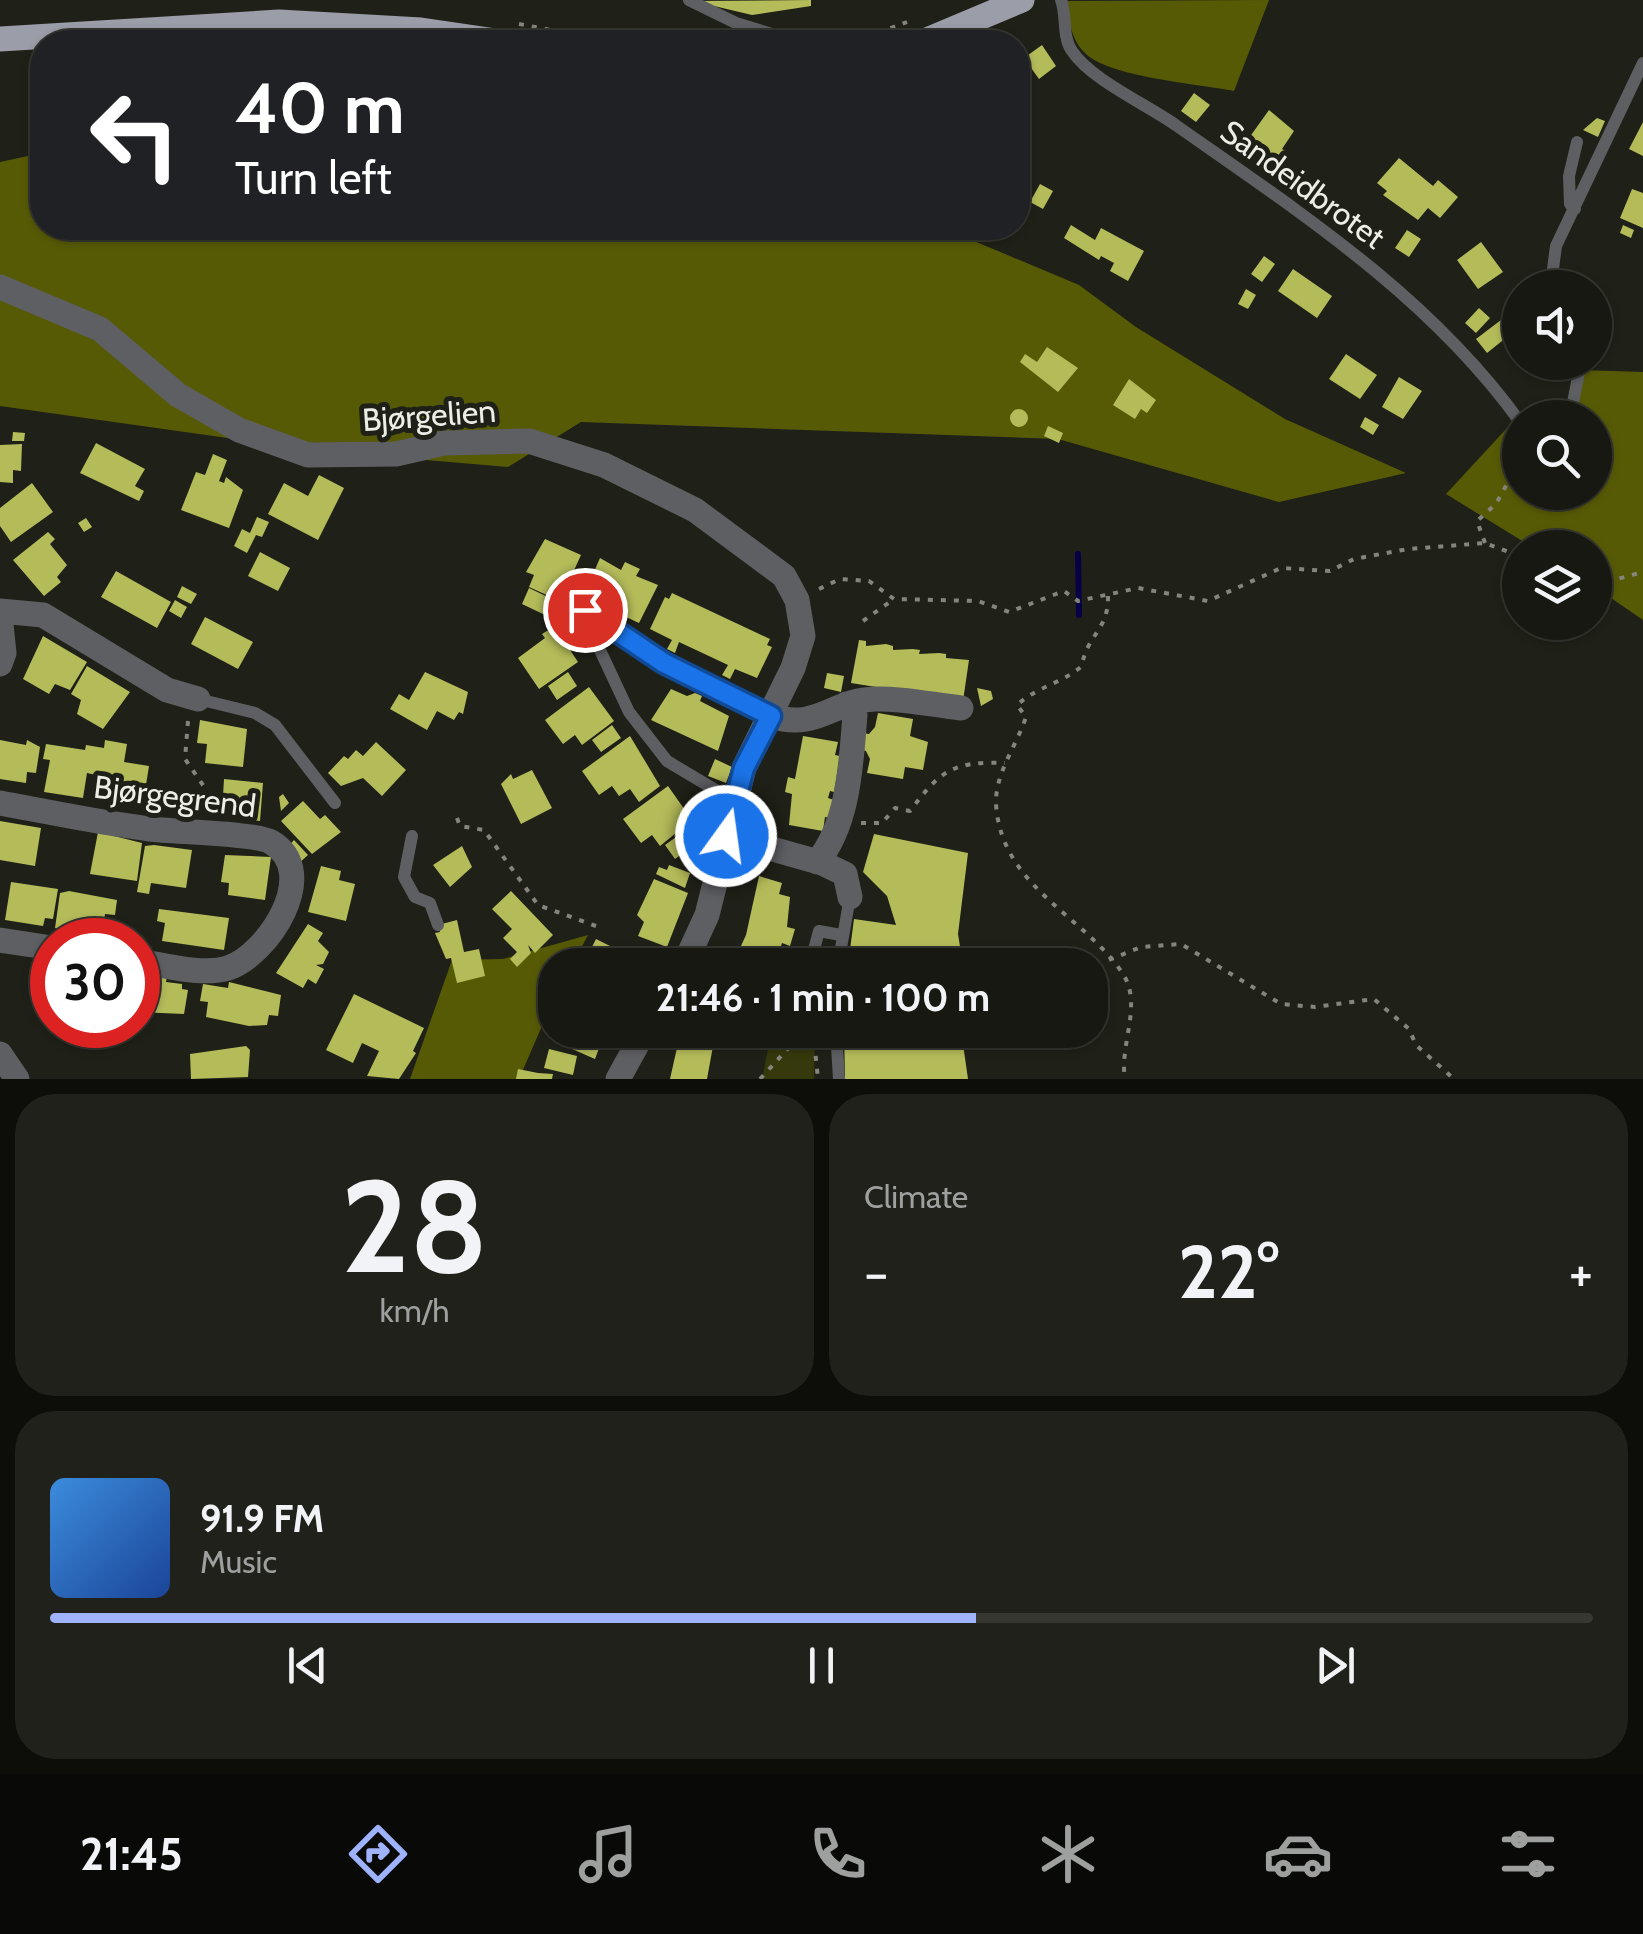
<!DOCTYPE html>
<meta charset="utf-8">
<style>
body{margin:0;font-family:Cabin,sans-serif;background:#20211a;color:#f1f3f6;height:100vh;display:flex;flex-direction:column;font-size:38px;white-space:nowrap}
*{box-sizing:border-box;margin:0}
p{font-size:32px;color:#9ea09f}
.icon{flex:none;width:55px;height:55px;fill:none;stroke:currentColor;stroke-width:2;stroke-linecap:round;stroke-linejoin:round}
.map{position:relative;height:1079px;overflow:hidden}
.panel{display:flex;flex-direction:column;gap:15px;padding:15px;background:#0d0d09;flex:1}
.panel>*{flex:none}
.top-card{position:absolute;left:30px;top:30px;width:1000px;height:210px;border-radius:40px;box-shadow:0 2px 8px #0004,0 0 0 2px #363731;background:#202124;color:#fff;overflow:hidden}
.buttons{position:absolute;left:1502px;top:270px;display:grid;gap:20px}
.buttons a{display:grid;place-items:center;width:110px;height:110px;border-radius:50%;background:#171811;box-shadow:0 2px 8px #0004,0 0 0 2px #363731;font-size:50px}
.speed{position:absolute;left:30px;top:918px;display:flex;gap:20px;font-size:50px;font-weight:700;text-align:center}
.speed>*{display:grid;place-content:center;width:130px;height:130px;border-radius:50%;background:#171811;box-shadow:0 2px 8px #0004,0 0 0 2px #363731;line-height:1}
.speed .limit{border:15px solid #d22;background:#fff;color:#111}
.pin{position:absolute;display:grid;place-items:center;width:85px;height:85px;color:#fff;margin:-42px;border:5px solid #fff;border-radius:50%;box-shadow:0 2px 10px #0007}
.me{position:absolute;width:110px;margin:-55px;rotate:14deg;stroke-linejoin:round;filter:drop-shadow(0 0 8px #0008)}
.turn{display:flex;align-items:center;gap:35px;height:210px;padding:0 40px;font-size:45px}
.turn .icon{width:130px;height:130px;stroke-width:2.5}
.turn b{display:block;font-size:70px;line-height:85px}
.big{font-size:75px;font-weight:700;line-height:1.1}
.panel .card{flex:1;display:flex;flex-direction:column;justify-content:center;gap:15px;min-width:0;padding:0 35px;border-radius:40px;background:#20211a}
.panel .dial{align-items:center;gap:0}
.dial b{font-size:130px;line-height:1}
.song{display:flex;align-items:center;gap:30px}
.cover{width:120px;height:120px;border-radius:15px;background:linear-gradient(135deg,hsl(210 70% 55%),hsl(220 70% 35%))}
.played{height:10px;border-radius:5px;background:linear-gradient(90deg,#9fb3fd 60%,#363731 60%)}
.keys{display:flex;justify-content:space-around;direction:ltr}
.heat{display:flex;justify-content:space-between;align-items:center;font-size:55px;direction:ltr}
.panel .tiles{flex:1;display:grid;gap:15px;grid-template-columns:1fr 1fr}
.card:last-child{grid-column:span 2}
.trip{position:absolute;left:538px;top:948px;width:570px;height:100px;border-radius:40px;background:#171811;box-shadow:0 2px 8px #0004,0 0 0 2px #363731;font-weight:700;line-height:100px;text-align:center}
.tab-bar{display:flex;height:160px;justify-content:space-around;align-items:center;background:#090a07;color:#9ea09f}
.tab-bar .icon{width:70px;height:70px}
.tab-bar .on{color:#9fb3fd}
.tab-bar b{font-size:45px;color:#f1f3f6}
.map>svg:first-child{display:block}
</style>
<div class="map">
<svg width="1643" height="1079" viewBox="0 0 1643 1079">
<rect width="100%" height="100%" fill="#1f2017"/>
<!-- green -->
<path fill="#36390c" d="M 772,1030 L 815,1030 L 814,1079 L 762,1079 Z"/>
<!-- forest -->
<path fill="#575a05" d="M 1269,0 L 1234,91 C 1200,84 1106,77 1084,52 C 1071,39 1068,18 1067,1 Z
M 42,153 L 42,228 L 943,228 L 1079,285 L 1136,327 L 1285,419 L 1406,473 L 1279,502 L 1058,439 L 581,422 L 508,467 L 321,451 L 0,406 L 0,162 Z
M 1578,370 L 1643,372 L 1643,620 L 1595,587 L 1595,548 L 1532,547 L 1446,494 L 1508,427 L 1520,427 L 1520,492 L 1595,492 L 1595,418 L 1576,417 Z
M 588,935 L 572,965 L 555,965 L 555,996 L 519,1079 L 410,1079 L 452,960 L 503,959 Z"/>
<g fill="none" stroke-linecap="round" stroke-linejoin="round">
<!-- stream -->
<path stroke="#080046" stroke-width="6" d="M 1078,554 L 1079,615"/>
</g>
<!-- building -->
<path fill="#b4bb59" d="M 811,0 L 811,6 L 752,15 L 693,1 Z
M 1042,45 L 1056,66 L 1039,79 L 1024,58 Z
M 1194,93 L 1210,105 L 1196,122 L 1181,111 Z
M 1269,110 L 1294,131 L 1282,149 L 1289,153 L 1281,164 L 1249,138 Z
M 1597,118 L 1605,121 L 1598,137 L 1583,130 Z
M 1643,122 L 1643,156 L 1629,149 Z
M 1399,158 L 1433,186 L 1438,180 L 1458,197 L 1440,218 L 1428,208 L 1418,220 L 1383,195 L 1387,191 L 1377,183 Z
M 1040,184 L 1053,191 L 1043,209 L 1030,202 Z
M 1632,189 L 1643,193 L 1643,228 L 1620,218 Z
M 1071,225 L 1095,240 L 1101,228 L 1144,251 L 1128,281 L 1110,271 L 1114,263 L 1101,256 L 1099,260 L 1064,238 Z
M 1623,225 L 1634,230 L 1631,238 L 1620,233 Z
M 1407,230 L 1421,239 L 1409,257 L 1395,248 Z
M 1481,242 L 1503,272 L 1478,289 L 1457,260 Z
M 1264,256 L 1275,264 L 1262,282 L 1251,274 Z
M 1293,269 L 1332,296 L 1317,318 L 1278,291 Z
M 1246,289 L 1256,295 L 1248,309 L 1238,304 Z
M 1479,308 L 1490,318 L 1476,333 L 1465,323 Z
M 1501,320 L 1512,333 L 1487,353 L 1476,339 Z
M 1047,347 L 1078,368 L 1058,392 L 1020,362 L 1025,354 L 1037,362 Z
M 1346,354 L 1377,375 L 1360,399 L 1329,379 Z
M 1399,377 L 1422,391 L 1403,419 L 1382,407 Z
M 1129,379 L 1156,400 L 1147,413 L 1141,409 L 1135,419 L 1113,405 Z
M1010 418a9 9 0 1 1 18 0a9 9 0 1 1-18 0Z
M 1365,417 L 1379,425 L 1373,435 L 1360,427 Z
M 1048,426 L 1063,433 L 1059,443 L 1044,436 Z
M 13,432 L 25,433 L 24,441 L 12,441 Z
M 96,443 L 145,469 L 135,486 L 144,491 L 139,501 L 80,473 Z
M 22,444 L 21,471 L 13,470 L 13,483 L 0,482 L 0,445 Z
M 213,454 L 227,460 L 219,481 L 224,483 L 226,477 L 243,490 L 229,528 L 181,510 L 196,472 L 205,475 Z
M 319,475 L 344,488 L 318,540 L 268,514 L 284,483 L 308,496 Z
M 32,483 L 53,512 L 11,542 L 0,526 L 0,508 Z
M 257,517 L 269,522 L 262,537 L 256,535 L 247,553 L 234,546 L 242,529 L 250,533 Z
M 86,518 L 92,527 L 84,532 L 78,523 Z
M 48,532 L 55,539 L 50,544 L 67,565 L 57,577 L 61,582 L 44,596 L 13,560 Z
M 545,539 L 581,555 L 571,577 L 575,579 L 560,601 L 529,587 L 534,575 L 526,572 Z
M 260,552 L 290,568 L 278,591 L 248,576 Z
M 600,558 L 621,570 L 625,562 L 640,569 L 636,576 L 658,585 L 639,623 L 583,597 Z
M 116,571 L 171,602 L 157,628 L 101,597 Z
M 182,586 L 197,594 L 191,604 L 177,597 Z
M 529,588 L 552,599 L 545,615 L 522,604 Z
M 672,593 L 770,639 L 767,645 L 772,647 L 757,678 L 735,669 L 730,679 L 722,675 L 728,665 L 679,642 L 675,653 L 667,649 L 672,640 L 650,629 L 665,597 L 669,599 Z
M 175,600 L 187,607 L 181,618 L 169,611 Z
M 205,617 L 253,642 L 238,669 L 191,644 Z
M 550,629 L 557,630 L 578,662 L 539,689 L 518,658 L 545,638 L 542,634 Z
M 43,636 L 87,662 L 70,690 L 55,684 L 49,694 L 23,679 Z
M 859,640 L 866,641 L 866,646 L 886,644 L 893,646 L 893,650 L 913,649 L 920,650 L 919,654 L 939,653 L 946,654 L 946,658 L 969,660 L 963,701 L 851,683 Z
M 87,666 L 130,692 L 103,729 L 77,714 L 81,700 L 71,694 Z
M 425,672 L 468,692 L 463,714 L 459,712 L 454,720 L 437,711 L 427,730 L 390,709 L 399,694 L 409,700 Z
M 568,672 L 577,686 L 557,700 L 548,686 Z
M 827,673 L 844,676 L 841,692 L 824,688 Z
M 589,687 L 614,721 L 582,745 L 575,735 L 563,744 L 545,720 Z
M 977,688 L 991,691 L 993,699 L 981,706 Z
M 671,689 L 687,696 L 695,693 L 702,696 L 700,701 L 729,716 L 718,751 L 651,720 Z
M 878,713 L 913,719 L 910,736 L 928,742 L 923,770 L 905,767 L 903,779 L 867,773 L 870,759 L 866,751 L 859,749 L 862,733 L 869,734 L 875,727 Z
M 200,720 L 247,729 L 243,767 L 205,763 L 207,744 L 197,743 Z
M 612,725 L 621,738 L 601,752 L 592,740 Z
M 630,736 L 660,786 L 639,802 L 630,789 L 619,796 L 612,786 L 599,795 L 582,771 Z
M 803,736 L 838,742 L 835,755 L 840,756 L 834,792 L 830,791 L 828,798 L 837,801 L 830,818 L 825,817 L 823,831 L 789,825 L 792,794 L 785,792 L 788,777 L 795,779 Z
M 0,740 L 26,745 L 27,740 L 40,747 L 36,773 L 27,772 L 26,783 L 0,779 Z
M 105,740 L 127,744 L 124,762 L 149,766 L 143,804 L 97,794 L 100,776 L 87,773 L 83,798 L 44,792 L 50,760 L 43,759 L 46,744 L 85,750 L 86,745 L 104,748 Z
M 376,742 L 406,770 L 382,796 L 363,778 L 341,786 L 328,773 L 344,756 L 348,759 L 356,750 L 363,756 Z
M 715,759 L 732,767 L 726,783 L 708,776 Z
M 532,770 L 552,808 L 521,824 L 501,784 L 511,774 L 513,779 Z
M 224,779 L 263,783 L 260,821 L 212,814 L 214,795 L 223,796 Z
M 668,786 L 692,820 L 660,846 L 652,835 L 641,843 L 623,819 Z
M 283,794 L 289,803 L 281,811 L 279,797 Z
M 303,801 L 320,819 L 325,815 L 341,832 L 312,854 L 281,821 Z
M 0,821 L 41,828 L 35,866 L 0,860 Z
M 98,832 L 142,843 L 137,881 L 90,874 Z
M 683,832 L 693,846 L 675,859 L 665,845 Z
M 874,834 L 968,853 L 958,934 L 963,965 L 848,965 L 854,919 L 896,925 L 887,896 L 863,872 Z
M 294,840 L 308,855 L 298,864 L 285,850 Z
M 154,845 L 192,850 L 186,888 L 151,883 L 149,894 L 137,892 L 145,846 Z
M 462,846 L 472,867 L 450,887 L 433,865 Z
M 225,855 L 271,857 L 265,900 L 228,895 L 229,883 L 221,882 Z
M 669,865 L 690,873 L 685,888 L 656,874 L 659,867 L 667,870 Z
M 321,866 L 341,871 L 339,880 L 355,884 L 346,921 L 308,912 Z
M 759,876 L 782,883 L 779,894 L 790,897 L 787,927 L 795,929 L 790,946 L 782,943 L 775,965 L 721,965 L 724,956 L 735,959 L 746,935 Z
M 654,879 L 688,893 L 667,947 L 638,936 L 644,922 L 637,915 Z
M 11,882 L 58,889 L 53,919 L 45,918 L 43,926 L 5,920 Z
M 69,891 L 117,900 L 115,915 L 105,914 L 102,935 L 55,928 L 60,893 Z
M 511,891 L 553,935 L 535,953 L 528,945 L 531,953 L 517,967 L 510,959 L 517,952 L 503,938 L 512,929 L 492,909 Z
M 159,909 L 229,918 L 224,950 L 162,941 L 165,923 L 157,921 Z
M 457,920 L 464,952 L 479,949 L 485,976 L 457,983 L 451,958 L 446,959 L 435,933 L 440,932 L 438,925 Z
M 308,924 L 323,933 L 318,941 L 329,952 L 323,964 L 316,965 L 324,969 L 316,984 L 308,979 L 303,988 L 276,973 Z
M 596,939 L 612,947 L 638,965 L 583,965 Z
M 139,971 L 167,976 L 166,982 L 182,984 L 182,989 L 188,990 L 184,1014 L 138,1012 Z
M 229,982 L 281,995 L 278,1016 L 269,1015 L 267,1025 L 249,1026 L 206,1017 L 208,1002 L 200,1001 L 203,984 L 228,988 Z
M 354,994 L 424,1028 L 413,1051 L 416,1053 L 399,1079 L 367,1076 L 379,1051 L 362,1043 L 353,1063 L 326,1050 Z
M 555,996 L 555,1030 L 606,1030 L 595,1059 L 556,1042 L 560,1035 L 542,1027 Z
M 681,1030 L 704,1030 L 715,1035 L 707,1079 L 670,1079 Z
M 844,1030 L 961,1030 L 968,1079 L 845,1079 Z
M 246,1046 L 250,1050 L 248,1077 L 191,1079 L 190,1054 Z
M 549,1049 L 577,1056 L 573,1075 L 544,1068 Z
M 518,1069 L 538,1073 L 553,1074 L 552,1079 L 516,1079 Z"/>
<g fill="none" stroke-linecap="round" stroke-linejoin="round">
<!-- path -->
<path stroke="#85857e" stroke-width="4" stroke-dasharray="5 8" stroke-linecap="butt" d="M 519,24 L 617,42
M 854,42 L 907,22
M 1485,543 L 1477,521 L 1496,504 L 1520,460
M 1595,575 L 1610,581 L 1643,572
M 819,589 L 840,579 L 869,581 L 894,599 L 978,601 L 1009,612 L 1064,591 L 1078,601 L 1138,588 L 1208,601 L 1281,568 L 1330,571 L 1354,559 L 1408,549 L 1485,543 L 1520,556
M 1108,596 C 1109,630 1086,636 1082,666 C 1061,684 1038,686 1017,705 L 1026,717 C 1017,745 995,773 996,804 C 1001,887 1084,915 1123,974 C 1143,1005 1119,1045 1125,1079
M 863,621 L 894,599
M 188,721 L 185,759 L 205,788 L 204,809
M 457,818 L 460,826 L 484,830 L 538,905 L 596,926
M 861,823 L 882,823 L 895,808 L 910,811 C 940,771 952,761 1005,763
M 1109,960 L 1141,947 L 1181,944 L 1281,1004 L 1315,1007 L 1374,999 L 1409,1029 L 1416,1045 L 1454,1079
M 813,1030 L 818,1079
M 760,1079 L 805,1030"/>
<!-- service -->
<path stroke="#5d5f63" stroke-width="12" d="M 689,0 L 736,23 L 798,42
M 1061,0 C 1067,16 1062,37 1072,51 C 1091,80 1148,105 1177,126 C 1301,213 1430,297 1520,422
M 1575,209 L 1570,204 L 1569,176 L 1577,142
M 1559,288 L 1553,269 L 1556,246 L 1643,63
M 1570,418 L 1581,362
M 560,610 L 599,648 L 629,712 L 667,761 L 734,801
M 585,610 L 664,663 L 771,716
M 198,699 L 255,713 L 275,725 L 335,803
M 412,836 L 404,877 L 415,897 L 430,903 L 438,925
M 812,957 L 819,931 L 841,935
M 838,965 L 850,897
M 836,1030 L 839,1079"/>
<!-- minor -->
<path stroke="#5d5f63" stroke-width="25" d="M 0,287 L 100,329 L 178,395 L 239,430 L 308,455 L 396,454 L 444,443 L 529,441 L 604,465 L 695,510 L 784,576 L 797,600 L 803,636 L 793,668 L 744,768 L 707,915 L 684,965
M 0,611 L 43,615 L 167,690 L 198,699
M 0,615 L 4,653 L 0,664
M 771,716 C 818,731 832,700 875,699 C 903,698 933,705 961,708
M 0,803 C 50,812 100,823 150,829 C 174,832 255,833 271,842 C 322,872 268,955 228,968 C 202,976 164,965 138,961
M 726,836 L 822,863 L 845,874 L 850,897
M 817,862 C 849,824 851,763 855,715 L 846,704
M 0,940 L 52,948
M 0,1054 L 17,1079
M 618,1079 L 645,1030"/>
<!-- primary -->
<path stroke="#9b9ea9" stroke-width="25" d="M 0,39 L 279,22 L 421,30 L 503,42
M 922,42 L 1022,0"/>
</g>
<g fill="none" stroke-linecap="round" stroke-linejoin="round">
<!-- route casing -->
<g stroke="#114b97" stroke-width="25">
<path id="route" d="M 585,610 L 664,663 L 771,716 L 744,768 L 726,836"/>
</g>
<!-- route -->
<use href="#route" stroke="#1a73e8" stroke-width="18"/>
</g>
<g text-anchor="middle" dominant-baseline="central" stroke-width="10" stroke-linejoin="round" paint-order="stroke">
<!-- street labels -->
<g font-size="32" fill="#eeeee8" stroke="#1f2017">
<text transform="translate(1303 184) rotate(36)">Sandeidbrotet</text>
<text transform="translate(429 415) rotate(-4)">Bjørgelien</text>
<text transform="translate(175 796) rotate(7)">Bjørgegrend</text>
</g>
</g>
</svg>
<div class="buttons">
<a><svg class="icon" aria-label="sound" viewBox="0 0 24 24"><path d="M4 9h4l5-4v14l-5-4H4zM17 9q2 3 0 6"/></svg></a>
<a><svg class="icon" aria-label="search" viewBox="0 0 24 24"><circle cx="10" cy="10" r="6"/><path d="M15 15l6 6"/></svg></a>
<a><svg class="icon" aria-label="layers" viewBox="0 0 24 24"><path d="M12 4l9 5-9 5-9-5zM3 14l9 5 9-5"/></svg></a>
</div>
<div class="speed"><div class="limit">30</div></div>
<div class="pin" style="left:585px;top:610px;background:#d93025"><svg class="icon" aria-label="arrive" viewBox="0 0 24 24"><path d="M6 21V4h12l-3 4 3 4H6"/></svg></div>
<svg class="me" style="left:726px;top:836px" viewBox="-20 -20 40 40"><circle r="17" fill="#1a73e8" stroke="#fff" stroke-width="3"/><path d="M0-11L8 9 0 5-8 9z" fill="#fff"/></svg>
<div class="trip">21:46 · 1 min · 100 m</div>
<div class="top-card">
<div class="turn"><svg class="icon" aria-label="left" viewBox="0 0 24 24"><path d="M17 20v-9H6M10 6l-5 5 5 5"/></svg><div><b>40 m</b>Turn left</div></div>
</div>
</div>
<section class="panel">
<div class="tiles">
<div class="card dial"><b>28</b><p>km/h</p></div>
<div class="card"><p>Climate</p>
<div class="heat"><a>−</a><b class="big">22°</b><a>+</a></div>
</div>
<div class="card">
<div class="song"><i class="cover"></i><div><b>91.9 FM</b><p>Music</p></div></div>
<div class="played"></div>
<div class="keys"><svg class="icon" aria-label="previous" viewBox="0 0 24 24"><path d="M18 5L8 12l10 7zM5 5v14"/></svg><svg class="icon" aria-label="pause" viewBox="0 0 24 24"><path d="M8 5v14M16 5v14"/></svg><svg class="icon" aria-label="next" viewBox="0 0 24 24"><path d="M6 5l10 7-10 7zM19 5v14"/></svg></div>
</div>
</div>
</section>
<nav class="tab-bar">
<b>21:45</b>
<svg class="icon on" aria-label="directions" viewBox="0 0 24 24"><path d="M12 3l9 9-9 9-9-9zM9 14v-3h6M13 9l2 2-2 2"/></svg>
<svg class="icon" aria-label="music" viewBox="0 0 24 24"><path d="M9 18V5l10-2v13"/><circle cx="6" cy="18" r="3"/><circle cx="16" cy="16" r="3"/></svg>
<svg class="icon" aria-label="phone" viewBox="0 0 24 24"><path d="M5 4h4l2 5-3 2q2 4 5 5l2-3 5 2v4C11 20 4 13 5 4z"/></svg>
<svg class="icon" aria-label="climate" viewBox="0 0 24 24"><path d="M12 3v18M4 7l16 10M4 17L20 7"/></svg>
<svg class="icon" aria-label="car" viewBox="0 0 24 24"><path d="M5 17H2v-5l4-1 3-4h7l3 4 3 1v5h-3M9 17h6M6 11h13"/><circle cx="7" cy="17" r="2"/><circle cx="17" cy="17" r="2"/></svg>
<svg class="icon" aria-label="filters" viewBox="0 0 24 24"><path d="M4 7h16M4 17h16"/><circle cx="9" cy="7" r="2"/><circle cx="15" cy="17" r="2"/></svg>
</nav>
